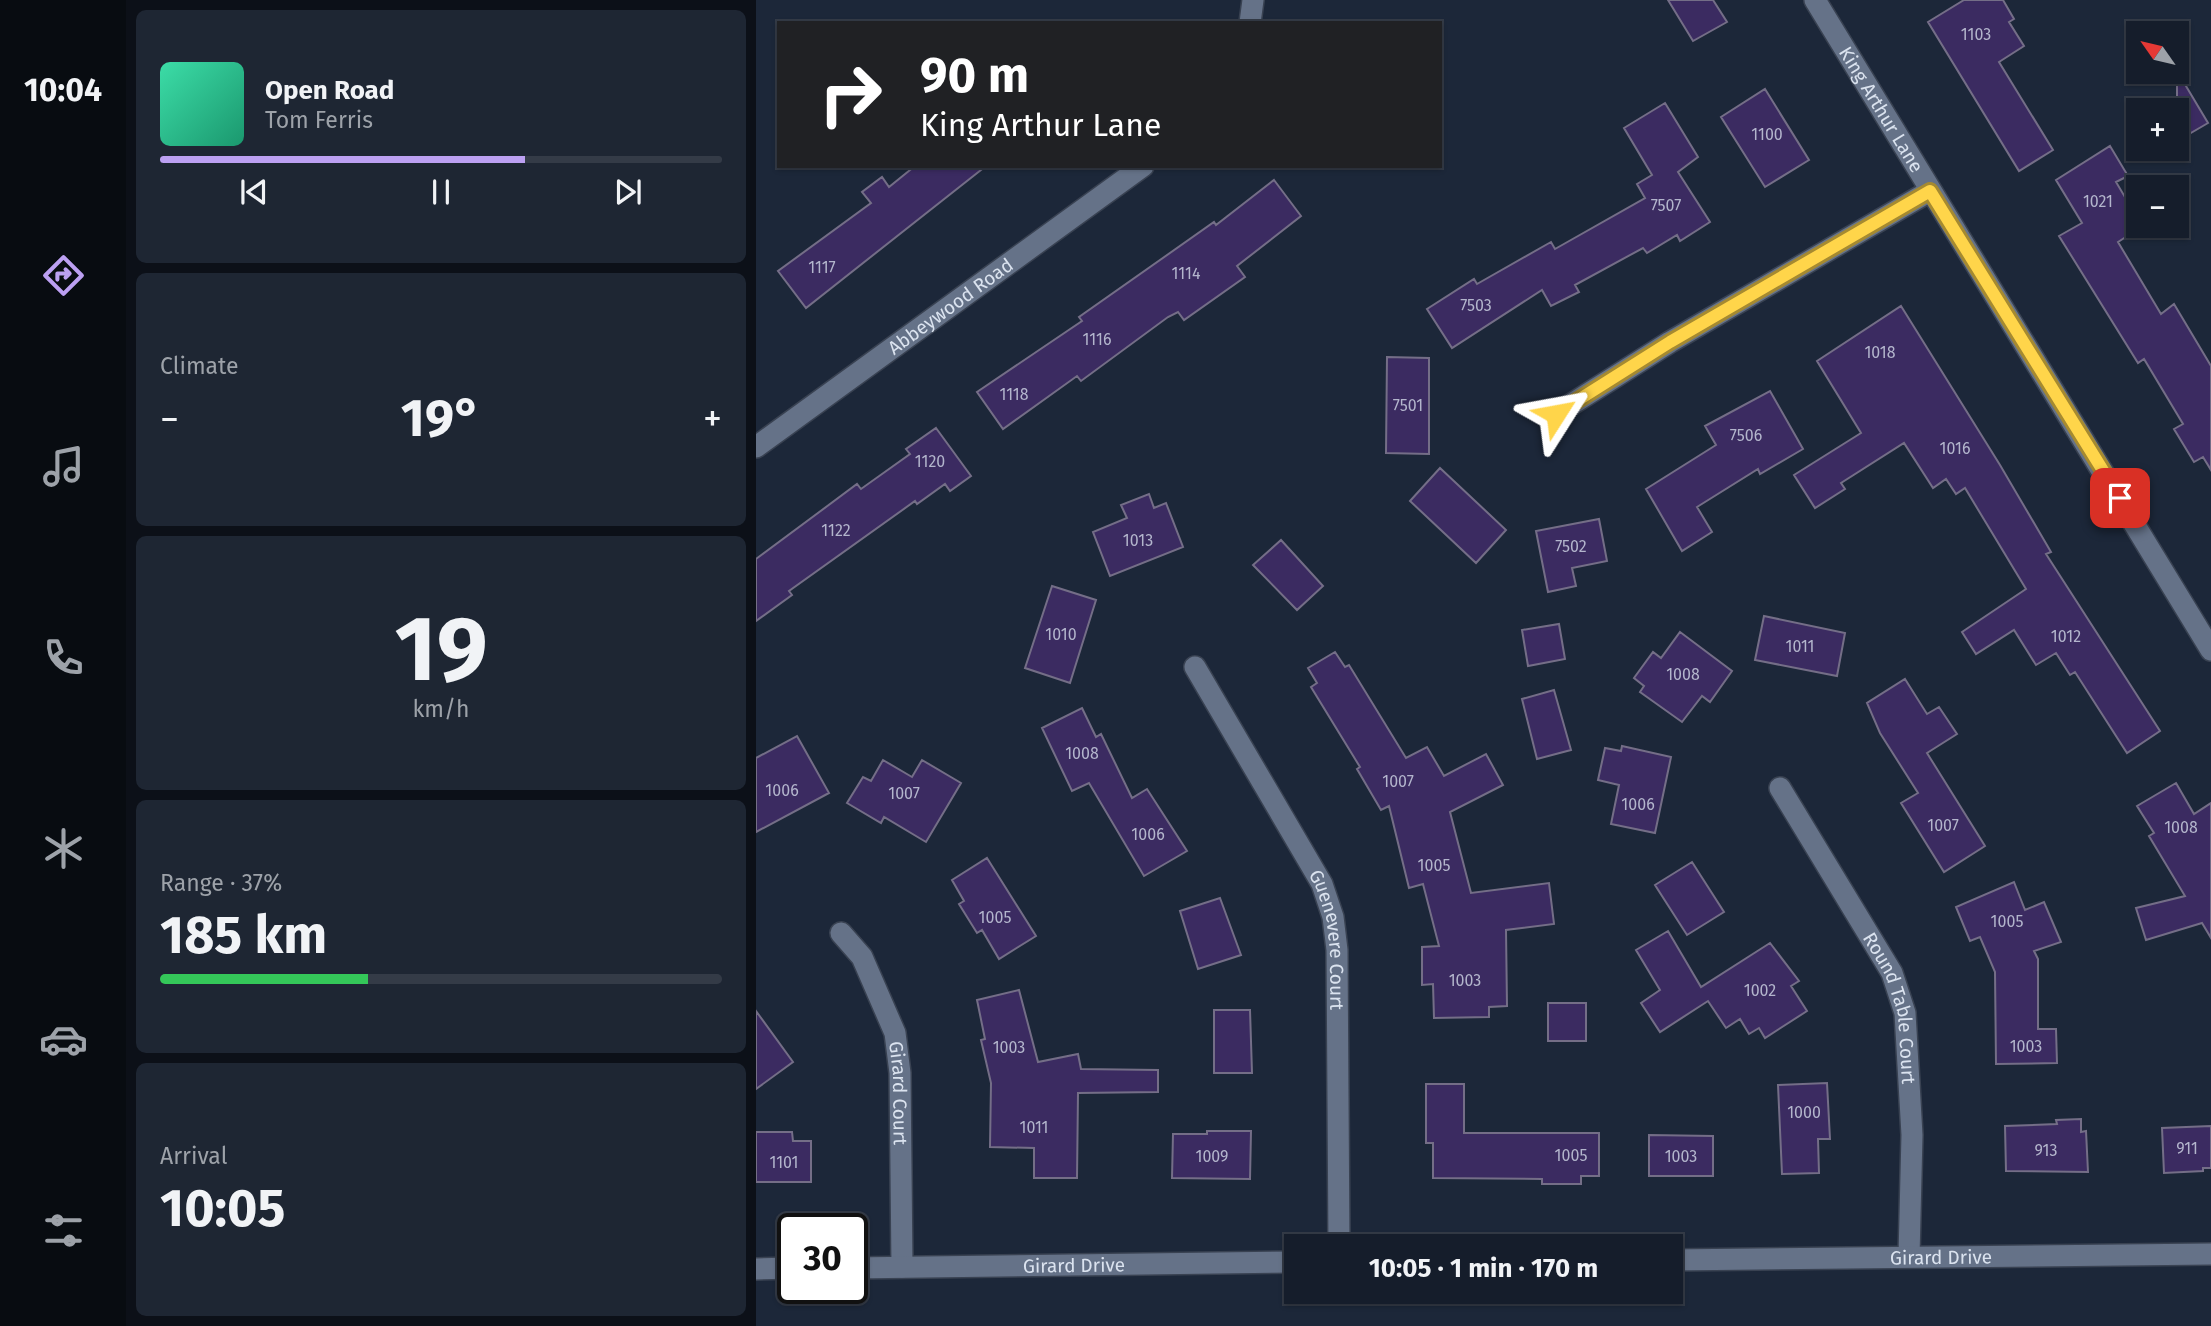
<!DOCTYPE html>
<meta charset="utf-8">
<style>
body{margin:0;font-family:"Fira Sans",sans-serif;background:#1e2633;color:#f1f3f6;height:100vh;display:flex;flex-direction:column;font-size:26px;white-space:nowrap}
*{box-sizing:border-box;margin:0}
p{font-size:23px;color:#9da2a9}
.icon{flex:none;width:38px;height:38px;fill:none;stroke:currentColor;stroke-width:2;stroke-linecap:round;stroke-linejoin:round}
.map{position:relative;flex:1;overflow:hidden}
.panel{display:flex;flex-direction:column;gap:10px;padding:10px;background:#0c1018;width:630px}
.panel>*{flex:none}
.banner{position:absolute;left:21px;top:21px;width:665px;height:147px;border-radius:0px;box-shadow:0 2px 5px #0004,0 0 0 2px #343b47;background:#202124;color:#fff;overflow:hidden}
.needle{width:46px;rotate:304deg}
.buttons{position:absolute;left:1370px;top:21px;display:grid;gap:14px}
.buttons a{display:grid;place-items:center;width:63px;height:63px;border-radius:0px;background:#151d2b;box-shadow:0 2px 5px #0004,0 0 0 2px #343b47;font-size:35px}
.speed{position:absolute;left:21px;top:1213px;display:flex;gap:14px;font-size:35px;font-weight:700;text-align:center}
.speed>*{display:grid;place-content:center;width:91px;height:91px;border-radius:50%;background:#151d2b;box-shadow:0 2px 5px #0004,0 0 0 2px #343b47;line-height:1}
.speed .limit{border:4px solid #111;border-radius:10px;background:#fff;color:#111}
.pin{position:absolute;display:grid;place-items:center;width:60px;height:60px;color:#fff;margin:-30px;border-radius:14px;box-shadow:0 4px 10px #0006}
.me{position:absolute;width:77px;margin:-38px;rotate:56deg;stroke-linejoin:round;filter:drop-shadow(0 0 5px #0008)}
.turn{display:flex;align-items:center;gap:24px;height:147px;padding:0 28px;font-size:32px}
.turn .icon{width:91px;height:91px;stroke-width:2.5}
.turn b{display:block;font-size:49px;line-height:60px}
.big{font-size:52px;font-weight:700;line-height:1.1}
.panel .tile{flex:1;display:flex;flex-direction:column;justify-content:center;gap:10px;min-width:0;padding:0 24px;border-radius:10px;background:#1e2633}
.panel .dial{align-items:center;gap:0}
.dial b{font-size:91px;line-height:1}
.song{display:flex;align-items:center;gap:21px}
.cover{width:84px;height:84px;border-radius:10px;background:linear-gradient(135deg,hsl(160 70% 55%),hsl(160 70% 35%))}
.played{height:7px;border-radius:4px;background:linear-gradient(90deg,#bca0f2 65%,#343b47 65%)}
.keys{display:flex;justify-content:space-around;direction:ltr}
.heat{display:flex;justify-content:space-between;align-items:center;font-size:38px;direction:ltr}
.charge{height:10px;border-radius:5px;background:linear-gradient(90deg,#34c759 37%,#343b47 0)}
.trip{position:absolute;left:528px;top:1234px;width:399px;height:70px;border-radius:0px;background:#151d2b;box-shadow:0 2px 5px #0004,0 0 0 2px #343b47;font-weight:700;line-height:70px;text-align:center}
main{display:flex;flex:1;min-height:0}
.tabs{display:flex;flex-direction:column;width:126px;justify-content:space-around;align-items:center;background:#080c11;color:#9da2a9}
.tabs .icon{width:49px;height:49px}
.tabs .selected{color:#bca0f2}
.tabs b{font-size:32px;color:#f1f3f6}
.map>svg:first-child{display:block}
</style>
<main>
<nav class="tabs">
<b>10:04</b>
<svg class="icon selected" aria-label="directions" viewBox="0 0 24 24"><path d="M12 3l9 9-9 9-9-9zM9 14v-3h6M13 9l2 2-2 2"/></svg>
<svg class="icon" aria-label="music" viewBox="0 0 24 24"><path d="M9 18V5l10-2v13"/><circle cx="6" cy="18" r="3"/><circle cx="16" cy="16" r="3"/></svg>
<svg class="icon" aria-label="phone" viewBox="0 0 24 24"><path d="M5 4h4l2 5-3 2q2 4 5 5l2-3 5 2v4C11 20 4 13 5 4z"/></svg>
<svg class="icon" aria-label="climate" viewBox="0 0 24 24"><path d="M12 3v18M4 7l16 10M4 17L20 7"/></svg>
<svg class="icon" aria-label="car" viewBox="0 0 24 24"><path d="M5 17H2v-5l4-1 3-4h7l3 4 3 1v5h-3M9 17h6M6 11h13"/><circle cx="7" cy="17" r="2"/><circle cx="17" cy="17" r="2"/></svg>
<svg class="icon" aria-label="filters" viewBox="0 0 24 24"><path d="M4 7h16M4 17h16"/><circle cx="9" cy="7" r="2"/><circle cx="15" cy="17" r="2"/></svg>
</nav>
<section class="panel">
<div class="tile">
<div class="song"><i class="cover"></i><div><b>Open Road</b><p>Tom Ferris</p></div></div>
<div class="played"></div>
<div class="keys"><svg class="icon" aria-label="previous" viewBox="0 0 24 24"><path d="M18 5L8 12l10 7zM5 5v14"/></svg><svg class="icon" aria-label="pause" viewBox="0 0 24 24"><path d="M8 5v14M16 5v14"/></svg><svg class="icon" aria-label="next" viewBox="0 0 24 24"><path d="M6 5l10 7-10 7zM19 5v14"/></svg></div>
</div>
<div class="tile"><p>Climate</p>
<div class="heat"><a>−</a><b class="big">19°</b><a>+</a></div>
</div>
<div class="tile dial"><b>19</b><p>km/h</p></div>
<div class="tile"><p>Range · 37%</p><b class="big">185 km</b><div class="charge"></div></div>
<div class="tile"><p>Arrival</p><b class="big">10:05</b></div>
</section>
<div class="map">
<svg width="1455" height="1326" viewBox="0 0 1455 1326">
<rect width="100%" height="100%" fill="#1c2739"/>
<!-- building -->
<path fill="#3b2b61" stroke="#746e87" stroke-width="2" d="M 912,0 L 957,0 L 971,22 L 937,41 Z
M 1208,0 L 1247,0 L 1258,19 L 1253,22 L 1268,46 L 1243,62 L 1297,150 L 1263,171 L 1172,22 Z
M 1421,71 L 1452,123 L 1421,141 Z
M 1009,89 L 1053,160 L 1009,187 L 965,117 Z
M 909,103 L 942,157 L 922,172 L 954,222 L 924,241 L 921,235 L 891,253 L 887,248 L 819,285 L 823,292 L 795,306 L 786,290 L 696,348 L 671,309 L 718,279 L 721,284 L 795,242 L 799,249 L 889,198 L 881,184 L 896,175 L 868,128 Z
M 1354,146 L 1372,176 L 1360,182 L 1382,219 L 1382,226 L 1387,226 L 1362,242 L 1405,314 L 1418,304 L 1455,366 L 1455,470 L 1447,457 L 1438,462 L 1418,429 L 1427,424 L 1388,359 L 1382,363 L 1303,236 L 1326,223 L 1300,180 Z
M 159,166 L 230,166 L 50,308 L 22,271 L 115,203 L 106,192 L 126,177 L 133,187 Z
M 518,180 L 545,216 L 481,266 L 489,277 L 428,320 L 422,312 L 412,317 L 325,381 L 321,376 L 247,429 L 221,392 L 326,321 L 323,317 L 458,222 L 460,225 Z
M 1145,306 L 1244,465 L 1295,552 L 1290,554 L 1404,731 L 1371,753 L 1319,672 L 1314,675 L 1300,653 L 1280,665 L 1258,630 L 1220,654 L 1206,632 L 1270,589 L 1209,488 L 1200,494 L 1190,479 L 1177,488 L 1148,443 L 1085,483 L 1089,489 L 1059,508 L 1038,475 L 1105,433 L 1061,361 Z
M 631,357 L 673,358 L 673,454 L 630,453 Z
M 1014,391 L 1047,449 L 1004,474 L 1002,469 L 941,507 L 956,532 L 926,551 L 890,489 L 960,445 L 949,426 Z
M 180,428 L 215,476 L 194,491 L 189,484 L 161,504 L 159,501 L 33,591 L 36,595 L 0,621 L 0,559 L 101,484 L 105,489 L 154,454 L 150,449 Z
M 684,468 L 750,530 L 720,563 L 654,501 Z
M 393,494 L 398,508 L 410,503 L 427,547 L 354,576 L 337,532 L 371,518 L 365,505 Z
M 843,519 L 851,561 L 816,568 L 820,586 L 792,592 L 780,531 Z
M 525,540 L 567,586 L 541,610 L 497,565 Z
M 296,586 L 340,600 L 314,683 L 269,668 Z
M 1008,616 L 1089,633 L 1081,676 L 999,660 Z
M 803,624 L 809,659 L 772,666 L 766,630 Z
M 924,632 L 976,671 L 954,702 L 946,696 L 926,722 L 884,692 L 888,686 L 878,678 L 897,652 L 905,658 Z
M 579,652 L 589,667 L 593,665 L 650,758 L 671,747 L 688,776 L 730,754 L 747,785 L 694,812 L 715,893 L 793,883 L 798,924 L 750,930 L 751,1006 L 733,1007 L 733,1017 L 678,1018 L 677,984 L 666,985 L 666,947 L 683,946 L 667,884 L 653,888 L 633,806 L 625,810 L 601,769 L 604,767 L 555,687 L 561,683 L 552,668 Z
M 1149,679 L 1171,714 L 1183,707 L 1201,734 L 1171,753 L 1229,846 L 1188,872 L 1145,803 L 1162,793 L 1124,733 L 1111,703 Z
M 798,690 L 815,750 L 781,759 L 766,699 Z
M 326,708 L 340,737 L 345,734 L 376,798 L 391,789 L 431,851 L 388,876 L 333,783 L 316,791 L 286,728 Z
M 41,736 L 73,793 L 0,832 L 0,758 Z
M 866,746 L 915,757 L 899,833 L 855,824 L 863,785 L 842,780 L 849,748 L 865,751 Z
M 127,760 L 156,777 L 166,760 L 205,783 L 170,842 L 128,817 L 125,823 L 91,803 L 107,777 L 115,781 Z
M 1420,783 L 1438,814 L 1455,803 L 1455,938 L 1446,923 L 1390,940 L 1380,908 L 1429,896 L 1393,836 L 1398,833 L 1381,806 Z
M 231,858 L 280,936 L 243,959 L 226,930 L 221,933 L 203,904 L 208,901 L 196,880 Z
M 936,862 L 968,912 L 931,935 L 899,885 Z
M 1258,882 L 1269,910 L 1288,902 L 1305,942 L 1278,951 L 1282,959 L 1282,1029 L 1300,1029 L 1301,1063 L 1240,1064 L 1239,972 L 1224,937 L 1214,941 L 1200,907 Z
M 464,898 L 485,955 L 442,969 L 424,911 Z
M 912,931 L 945,987 L 1014,943 L 1043,981 L 1035,986 L 1051,1011 L 1009,1038 L 1003,1028 L 993,1034 L 984,1019 L 970,1028 L 952,1001 L 904,1032 L 885,1003 L 904,990 L 880,950 Z
M 263,990 L 282,1062 L 322,1054 L 325,1069 L 402,1070 L 402,1092 L 322,1093 L 321,1178 L 278,1178 L 278,1148 L 234,1147 L 235,1083 L 225,1040 L 229,1039 L 221,1000 Z
M 792,1003 L 830,1003 L 830,1041 L 792,1041 Z
M 458,1010 L 494,1010 L 496,1073 L 458,1073 Z
M 0,1011 L 37,1062 L 0,1089 Z
M 1071,1083 L 1074,1139 L 1062,1139 L 1063,1173 L 1026,1174 L 1022,1085 Z
M 670,1084 L 708,1084 L 708,1133 L 843,1133 L 843,1176 L 825,1176 L 825,1184 L 786,1184 L 786,1179 L 677,1178 L 677,1143 L 670,1143 Z
M 1325,1119 L 1325,1132 L 1330,1131 L 1332,1172 L 1250,1171 L 1249,1126 L 1301,1124 L 1300,1120 Z
M 1455,1126 L 1455,1168 L 1447,1168 L 1447,1171 L 1408,1173 L 1406,1128 Z
M 451,1131 L 495,1131 L 494,1179 L 416,1178 L 417,1134 L 451,1134 Z
M 0,1132 L 36,1132 L 37,1141 L 55,1141 L 55,1182 L 0,1182 Z
M 893,1135 L 957,1136 L 957,1176 L 893,1176 Z"/>
<g fill="none" stroke-linecap="round" stroke-linejoin="round">
<!-- street casing -->
<g stroke="#394252" stroke-width="24">
<g id="street">
<path id="s1" d="M 1059,0 L 1455,650"/>
<path d="M 494,23 L 497,0"/>
<path d="M 800,414 L 914,342 L 1174,191"/>
<path id="s2" d="M 0,447 L 387,166"/>
<path id="s3" d="M 439,667 L 566,884 L 577,917 L 581,950 L 583,1246"/>
<path id="s4" d="M 1024,788 L 1136,973 L 1149,1013 L 1156,1135 L 1153,1256"/>
<path id="s5" d="M 85,933 L 106,957 L 139,1033 L 144,1073 L 146,1267"/>
<path id="s6" d="M 915,1260 L 1455,1254"/>
<path id="s7" d="M 96,1268 L 541,1262"/>
<path d="M 0,1269 L 37,1268"/>
</g>
</g>
<!-- street -->
<use href="#street" stroke="#657288" stroke-width="21"/>
</g>
<g fill="none" stroke-linecap="round" stroke-linejoin="round">
<!-- route casing -->
<g stroke="#a68a30" stroke-width="18">
<path id="route" d="M 800,414 L 914,342 L 1174,191 L 1364,498"/>
</g>
<!-- route -->
<use href="#route" stroke="#ffd54a" stroke-width="12"/>
</g>
<g text-anchor="middle" dominant-baseline="central" stroke-width="7" stroke-linejoin="round" paint-order="stroke">
<!-- number labels -->
<g font-size="16" fill="#b3b5cc">
<text x="1220" y="34">1103</text>
<text x="1011" y="134">1100</text>
<text x="1342" y="201">1021</text>
<text x="910" y="205">7507</text>
<text x="66" y="267">1117</text>
<text x="430" y="273">1114</text>
<text x="720" y="305">7503</text>
<text x="341" y="339">1116</text>
<text x="1124" y="352">1018</text>
<text x="258" y="394">1118</text>
<text x="652" y="405">7501</text>
<text x="990" y="435">7506</text>
<text x="1199" y="448">1016</text>
<text x="174" y="461">1120</text>
<text x="80" y="530">1122</text>
<text x="382" y="540">1013</text>
<text x="815" y="546">7502</text>
<text x="305" y="634">1010</text>
<text x="1310" y="636">1012</text>
<text x="1044" y="646">1011</text>
<text x="927" y="674">1008</text>
<text x="326" y="753">1008</text>
<text x="642" y="781">1007</text>
<text x="26" y="790">1006</text>
<text x="148" y="793">1007</text>
<text x="882" y="804">1006</text>
<text x="1187" y="825">1007</text>
<text x="1425" y="827">1008</text>
<text x="392" y="834">1006</text>
<text x="678" y="865">1005</text>
<text x="239" y="917">1005</text>
<text x="1251" y="921">1005</text>
<text x="709" y="980">1003</text>
<text x="1004" y="990">1002</text>
<text x="1270" y="1046">1003</text>
<text x="253" y="1047">1003</text>
<text x="1048" y="1112">1000</text>
<text x="278" y="1127">1011</text>
<text x="1431" y="1148">911</text>
<text x="1290" y="1150">913</text>
<text x="815" y="1155">1005</text>
<text x="456" y="1156">1009</text>
<text x="925" y="1156">1003</text>
<text x="28" y="1162">1101</text>
</g>
<!-- street labels -->
<g font-size="19" fill="#dbe3ef" stroke="#121d2f">
<text stroke="none"><textPath href="#s1" startOffset="128">King Arthur Lane</textPath></text>
<text stroke="none"><textPath href="#s2" startOffset="240">Abbeywood Road</textPath></text>
<text stroke="none"><textPath href="#s3" startOffset="308">Guenevere Court</textPath></text>
<text stroke="none"><textPath href="#s4" startOffset="250">Round Table Court</textPath></text>
<text stroke="none"><textPath href="#s5" startOffset="175">Girard Court</textPath></text>
<text stroke="none"><textPath href="#s6" startOffset="270">Girard Drive</textPath></text>
<text stroke="none"><textPath href="#s7" startOffset="222">Girard Drive</textPath></text>
</g>
</g>
</svg>
<div class="buttons">
<a><svg class="needle" viewBox="-14 -14 28 28"><path d="M0-13l5 13h-10z" fill="#e53935"/><path d="M0 13l5-13h-10z" fill="#9da2a9"/></svg></a>
<a>+</a>
<a>−</a>
</div>
<div class="speed"><div class="limit">30</div></div>
<div class="pin" style="left:1364px;top:498px;background:#d93025"><svg class="icon" aria-label="arrive" viewBox="0 0 24 24"><path d="M6 21V4h12l-3 4 3 4H6"/></svg></div>
<svg class="me" style="left:800px;top:414px" viewBox="-20 -20 40 40"><path d="M0-17L14 15 0 8-14 15z" fill="#ffd54a" stroke="#fff" stroke-width="4"/></svg>
<div class="trip">10:05 · 1 min · 170 m</div>
<div class="banner">
<div class="turn"><svg class="icon" aria-label="right" viewBox="0 0 24 24"><path d="M7 20v-9h11M14 6l5 5-5 5"/></svg><div><b>90 m</b>King Arthur Lane</div></div>
</div>
</div>
</main>
